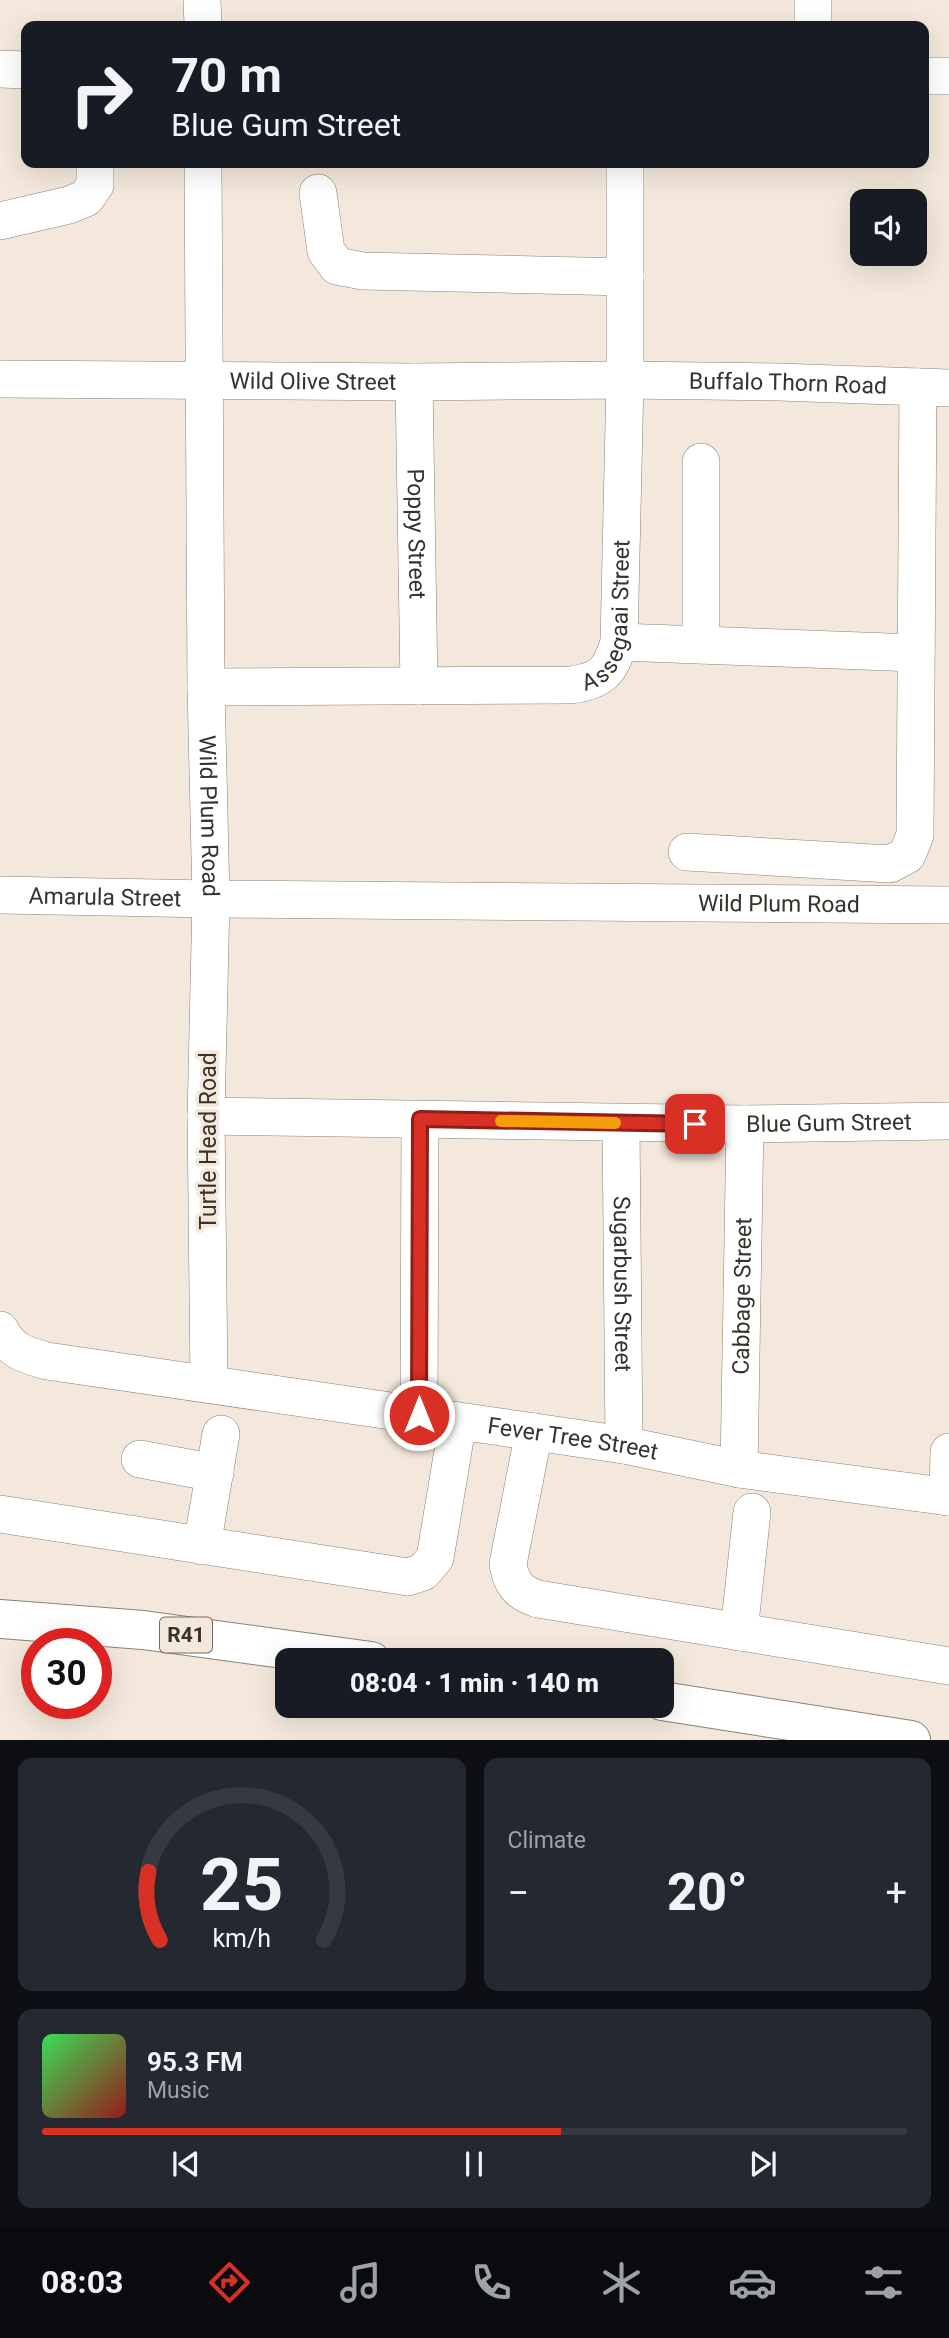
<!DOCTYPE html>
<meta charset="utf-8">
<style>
body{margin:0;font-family:Roboto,sans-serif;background:#242831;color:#f1f3f6;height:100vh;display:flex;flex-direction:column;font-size:26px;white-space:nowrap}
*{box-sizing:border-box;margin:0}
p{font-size:23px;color:#9ea1a6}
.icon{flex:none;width:38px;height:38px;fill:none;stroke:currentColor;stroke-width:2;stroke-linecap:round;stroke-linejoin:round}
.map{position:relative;height:1740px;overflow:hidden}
.panel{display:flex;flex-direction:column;gap:18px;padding:18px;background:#0d0f14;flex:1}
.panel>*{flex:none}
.top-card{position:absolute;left:21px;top:21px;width:908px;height:147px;border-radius:14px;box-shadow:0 7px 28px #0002;background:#171b24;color:#f1f3f6;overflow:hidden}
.fabs{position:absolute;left:850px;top:189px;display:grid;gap:14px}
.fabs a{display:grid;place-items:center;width:77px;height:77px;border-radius:14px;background:#171b24;box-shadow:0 7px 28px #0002;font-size:35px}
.speed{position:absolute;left:21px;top:1628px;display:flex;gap:14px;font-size:35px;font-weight:700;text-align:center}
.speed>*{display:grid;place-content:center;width:91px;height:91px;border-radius:50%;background:#171b24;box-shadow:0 7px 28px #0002;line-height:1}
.speed .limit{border:10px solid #d22;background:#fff;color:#111}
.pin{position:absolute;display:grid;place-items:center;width:60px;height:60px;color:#fff;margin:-30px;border-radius:14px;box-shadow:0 4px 10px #0006}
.me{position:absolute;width:77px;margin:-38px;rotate:0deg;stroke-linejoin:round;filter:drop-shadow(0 0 5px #0008)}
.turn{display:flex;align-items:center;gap:24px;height:147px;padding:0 35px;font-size:32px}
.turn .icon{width:91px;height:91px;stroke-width:2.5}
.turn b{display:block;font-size:49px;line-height:60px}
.big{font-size:52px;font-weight:800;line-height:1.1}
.panel .widget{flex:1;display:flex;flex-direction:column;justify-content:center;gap:10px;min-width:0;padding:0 24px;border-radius:14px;background:#242831}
.panel .dial{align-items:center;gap:0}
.dial svg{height:182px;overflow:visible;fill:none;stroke:#363941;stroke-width:7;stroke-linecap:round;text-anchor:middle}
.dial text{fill:#f1f3f6;stroke:none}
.song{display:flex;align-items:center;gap:21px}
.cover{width:84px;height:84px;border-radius:10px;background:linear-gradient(135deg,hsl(130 70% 55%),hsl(0 70% 35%))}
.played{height:7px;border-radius:4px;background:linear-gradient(90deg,#d93025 60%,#363941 60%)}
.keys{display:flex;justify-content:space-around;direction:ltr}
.heat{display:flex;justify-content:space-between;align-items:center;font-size:38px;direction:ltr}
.panel .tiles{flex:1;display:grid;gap:18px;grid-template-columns:1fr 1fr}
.widget:last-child{grid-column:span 2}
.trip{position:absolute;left:275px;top:1648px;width:399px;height:70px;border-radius:14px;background:#171b24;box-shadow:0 7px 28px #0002;font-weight:800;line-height:70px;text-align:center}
.dock{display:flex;height:112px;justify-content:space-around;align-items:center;background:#090b0e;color:#9ea1a6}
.dock .icon{width:49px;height:49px}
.dock .selected{color:#d93025}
.dock b{font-size:32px;color:#f1f3f6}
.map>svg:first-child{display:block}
</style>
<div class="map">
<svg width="949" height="1740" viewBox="0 0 949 1740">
<rect width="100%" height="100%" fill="#f3e8db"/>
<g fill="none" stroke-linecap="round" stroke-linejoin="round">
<!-- minor casing -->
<g stroke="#8b8175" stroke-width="38">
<g id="minor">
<path d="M 202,0 L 203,26"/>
<path d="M 813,0 L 813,26"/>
<path d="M 0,69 L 26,70"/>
<path d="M 924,76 L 949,76"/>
<path id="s1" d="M 203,163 L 206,687 L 211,899 L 206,1116 L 209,1383"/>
<path d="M 318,193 L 326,251 L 337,266 L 363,271 L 625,277"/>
<path d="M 0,221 L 69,205 L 86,198 L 95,185 L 95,163"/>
<path id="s2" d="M 0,379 L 414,382 L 625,380 L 779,382 L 949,388"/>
<path id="s3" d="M 414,382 L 419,686"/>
<path d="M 701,462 L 701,645"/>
<path d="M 619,642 L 916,653"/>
<path id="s4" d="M 206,687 L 570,685 C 602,681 610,672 619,642 L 625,380 L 625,163"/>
<path d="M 687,852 L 890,864 L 907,855 L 915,835 L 918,387"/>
<path id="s5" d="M 0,895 L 211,899 L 949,905"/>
<path id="s6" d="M 206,1116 L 745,1124 L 949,1121"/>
<path id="s7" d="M 621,1123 L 624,1445"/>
<path id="s8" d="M 0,1330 C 11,1351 25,1355 47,1361 L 624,1445 L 739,1469 L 949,1497"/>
<path d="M 419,1415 L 420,1120"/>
<path d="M 534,1432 L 508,1564 C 511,1584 519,1593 538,1599 L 949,1666"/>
<path d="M 140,1459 L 215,1473"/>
<path id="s9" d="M 739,1469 L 745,1124"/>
<path d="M 948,1497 L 949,1452"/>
<path d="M 0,1514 L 408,1577 L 423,1572 L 435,1558 L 458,1421"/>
<path d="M 202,1546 L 221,1434"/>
<path d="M 739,1632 L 752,1512"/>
</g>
</g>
<!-- major casing -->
<g stroke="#8b8175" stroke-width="40">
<path id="major" d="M 0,1619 L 143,1630 L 371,1661
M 662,1701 L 911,1740"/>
</g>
<!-- minor -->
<use href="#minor" stroke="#fff" stroke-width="37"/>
<!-- major -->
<use href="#major" stroke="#fff" stroke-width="38"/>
</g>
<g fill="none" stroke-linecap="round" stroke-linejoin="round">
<!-- route casing -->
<g stroke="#8d1f18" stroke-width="18">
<path id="route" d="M 419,1415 L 420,1119 L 695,1124"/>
</g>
<!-- route -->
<use href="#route" stroke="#d93025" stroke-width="12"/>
<!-- slow -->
<path stroke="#f59e0b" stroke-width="12" d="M 501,1121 L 615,1123"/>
</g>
<g text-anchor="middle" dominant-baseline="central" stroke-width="7" stroke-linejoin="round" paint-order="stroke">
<!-- shield labels -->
<rect fill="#f3e8db" stroke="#6f6960" stroke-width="2" x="160" y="1617.5" width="52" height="35" rx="5"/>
<g font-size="21" font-weight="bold" fill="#36322c">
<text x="186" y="1635">R41</text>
</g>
<!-- street labels -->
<g font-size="23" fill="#36322c" stroke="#f3e8db">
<text stroke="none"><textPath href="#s2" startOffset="313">Wild Olive Street</textPath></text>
<text stroke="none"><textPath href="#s2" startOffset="788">Buffalo Thorn Road</textPath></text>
<text stroke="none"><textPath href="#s3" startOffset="152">Poppy Street</textPath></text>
<text stroke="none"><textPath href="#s4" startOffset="457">Assegaai Street</textPath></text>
<text stroke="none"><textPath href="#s1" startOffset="653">Wild Plum Road</textPath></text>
<text stroke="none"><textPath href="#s5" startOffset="105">Amarula Street</textPath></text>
<text stroke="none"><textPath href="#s5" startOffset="779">Wild Plum Road</textPath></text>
<text stroke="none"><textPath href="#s6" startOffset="623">Blue Gum Street</textPath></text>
<text transform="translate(208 1141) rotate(-90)">Turtle Head Road</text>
<text stroke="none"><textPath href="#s7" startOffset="161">Sugarbush Street</textPath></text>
<text stroke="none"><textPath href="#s9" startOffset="173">Cabbage Street</textPath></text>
<text stroke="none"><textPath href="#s8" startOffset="590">Fever Tree Street</textPath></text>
</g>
</g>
</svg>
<div class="fabs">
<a><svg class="icon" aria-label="sound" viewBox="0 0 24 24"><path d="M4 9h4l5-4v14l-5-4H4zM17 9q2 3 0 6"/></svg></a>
</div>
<div class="speed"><div class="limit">30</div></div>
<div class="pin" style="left:695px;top:1124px;background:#d93025"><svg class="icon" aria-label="arrive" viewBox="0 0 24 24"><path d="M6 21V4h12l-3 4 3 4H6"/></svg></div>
<svg class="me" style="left:419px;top:1415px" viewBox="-20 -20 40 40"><circle r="17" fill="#d93025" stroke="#fff" stroke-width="3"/><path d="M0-11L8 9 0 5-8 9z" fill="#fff"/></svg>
<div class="trip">08:04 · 1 min · 140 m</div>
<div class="top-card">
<div class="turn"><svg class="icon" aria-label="right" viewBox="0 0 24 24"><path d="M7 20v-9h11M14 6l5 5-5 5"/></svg><div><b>70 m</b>Blue Gum Street</div></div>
</div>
</div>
<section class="panel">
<div class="tiles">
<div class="widget dial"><svg viewBox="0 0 100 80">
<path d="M14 69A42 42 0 1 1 86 69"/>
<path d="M14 69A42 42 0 0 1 9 39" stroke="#d93025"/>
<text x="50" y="56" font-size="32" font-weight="700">25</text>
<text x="50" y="72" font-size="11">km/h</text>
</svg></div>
<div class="widget"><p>Climate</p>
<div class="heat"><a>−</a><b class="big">20°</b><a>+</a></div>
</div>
<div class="widget">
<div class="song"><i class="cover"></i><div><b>95.3 FM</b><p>Music</p></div></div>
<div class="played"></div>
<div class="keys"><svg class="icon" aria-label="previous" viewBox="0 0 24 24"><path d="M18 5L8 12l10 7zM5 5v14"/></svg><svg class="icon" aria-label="pause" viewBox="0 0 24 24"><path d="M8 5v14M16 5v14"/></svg><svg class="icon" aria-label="next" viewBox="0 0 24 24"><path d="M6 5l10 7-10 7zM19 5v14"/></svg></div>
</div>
</div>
</section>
<nav class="dock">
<b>08:03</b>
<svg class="icon selected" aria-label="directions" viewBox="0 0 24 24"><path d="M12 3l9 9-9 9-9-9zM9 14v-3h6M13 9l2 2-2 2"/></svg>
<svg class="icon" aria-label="music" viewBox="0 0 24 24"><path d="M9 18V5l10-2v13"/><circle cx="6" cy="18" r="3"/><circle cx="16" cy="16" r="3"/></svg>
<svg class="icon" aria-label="phone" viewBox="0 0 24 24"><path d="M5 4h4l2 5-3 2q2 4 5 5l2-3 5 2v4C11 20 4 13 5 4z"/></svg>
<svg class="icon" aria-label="climate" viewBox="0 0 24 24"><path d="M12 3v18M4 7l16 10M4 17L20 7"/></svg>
<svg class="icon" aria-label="car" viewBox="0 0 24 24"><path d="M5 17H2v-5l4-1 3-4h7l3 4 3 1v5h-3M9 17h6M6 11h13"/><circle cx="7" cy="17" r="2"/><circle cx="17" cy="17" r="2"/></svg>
<svg class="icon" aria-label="filters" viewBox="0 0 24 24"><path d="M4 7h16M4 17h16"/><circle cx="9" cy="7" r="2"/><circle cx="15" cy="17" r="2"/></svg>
</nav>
